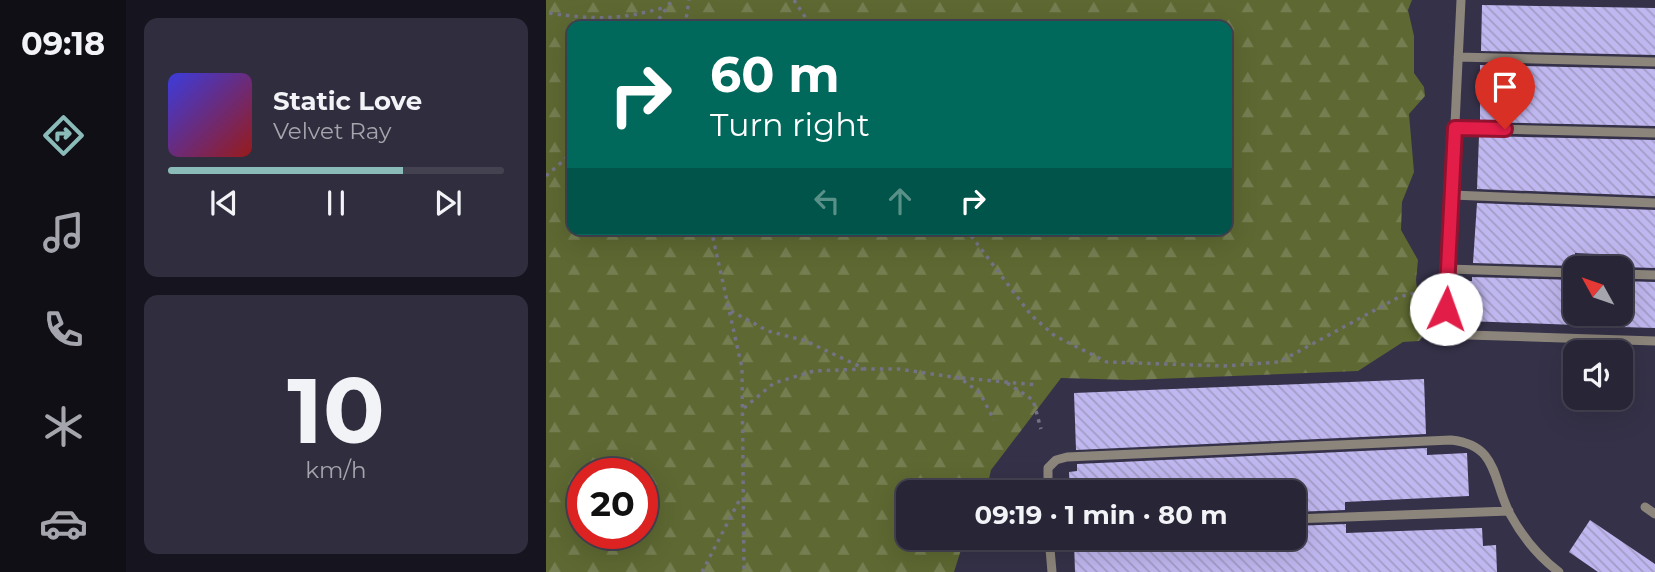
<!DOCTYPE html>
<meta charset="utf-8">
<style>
body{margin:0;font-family:Montserrat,sans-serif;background:#302d3e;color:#f1f3f6;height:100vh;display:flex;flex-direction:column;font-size:26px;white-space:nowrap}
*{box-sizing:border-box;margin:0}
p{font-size:23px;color:#a5a5ad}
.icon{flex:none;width:38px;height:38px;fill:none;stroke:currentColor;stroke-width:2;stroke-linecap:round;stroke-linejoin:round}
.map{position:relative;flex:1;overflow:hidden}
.details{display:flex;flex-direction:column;gap:18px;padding:18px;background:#16141e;width:420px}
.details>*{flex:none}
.top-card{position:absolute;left:21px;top:21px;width:665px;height:214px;border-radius:14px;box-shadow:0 7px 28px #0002,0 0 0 2px #444251;background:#00695c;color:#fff;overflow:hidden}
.needle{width:46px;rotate:310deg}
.tools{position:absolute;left:1017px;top:256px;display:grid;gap:14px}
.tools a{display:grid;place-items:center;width:70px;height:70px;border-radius:14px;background:#282536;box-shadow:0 7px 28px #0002,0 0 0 2px #444251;font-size:35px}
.speed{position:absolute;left:21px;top:458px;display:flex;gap:14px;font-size:35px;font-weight:700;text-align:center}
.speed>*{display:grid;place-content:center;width:91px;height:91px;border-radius:50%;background:#282536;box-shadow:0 7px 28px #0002,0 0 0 2px #444251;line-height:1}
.speed .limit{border:10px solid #d22;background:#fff;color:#111}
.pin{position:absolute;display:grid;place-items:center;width:60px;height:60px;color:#fff;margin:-72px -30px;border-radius:50% 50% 50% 0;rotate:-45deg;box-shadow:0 0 7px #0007}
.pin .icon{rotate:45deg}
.me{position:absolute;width:77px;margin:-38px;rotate:3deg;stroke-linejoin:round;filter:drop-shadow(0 0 5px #0008)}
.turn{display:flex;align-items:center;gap:24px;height:147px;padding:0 28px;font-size:32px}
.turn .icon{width:91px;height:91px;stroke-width:2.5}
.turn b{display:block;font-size:49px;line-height:60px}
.lanes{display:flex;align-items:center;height:66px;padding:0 28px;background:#0003;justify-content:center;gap:35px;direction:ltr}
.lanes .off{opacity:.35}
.details .widget{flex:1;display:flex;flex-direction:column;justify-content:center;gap:10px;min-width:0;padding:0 24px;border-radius:14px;background:#302d3e}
.details .dial{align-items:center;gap:0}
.dial b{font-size:91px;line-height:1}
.song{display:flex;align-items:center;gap:21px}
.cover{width:84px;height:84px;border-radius:10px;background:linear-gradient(135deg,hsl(240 70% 55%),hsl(0 70% 35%))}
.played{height:7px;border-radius:4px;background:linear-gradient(90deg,#8bbbb9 70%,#444251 70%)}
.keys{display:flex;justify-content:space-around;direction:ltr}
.trip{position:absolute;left:350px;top:480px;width:410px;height:70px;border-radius:14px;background:#282536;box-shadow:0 7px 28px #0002,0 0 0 2px #444251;font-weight:700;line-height:70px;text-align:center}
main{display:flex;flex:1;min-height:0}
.dock{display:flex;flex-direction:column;width:126px;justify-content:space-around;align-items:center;background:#100f16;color:#a5a5ad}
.dock .icon{width:49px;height:49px}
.dock .active{color:#8bbbb9}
.dock b{font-size:32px;color:#f1f3f6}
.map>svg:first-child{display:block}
</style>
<main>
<nav class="dock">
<b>09:18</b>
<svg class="icon active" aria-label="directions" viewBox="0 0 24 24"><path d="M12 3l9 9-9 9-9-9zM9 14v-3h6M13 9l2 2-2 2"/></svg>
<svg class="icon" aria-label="music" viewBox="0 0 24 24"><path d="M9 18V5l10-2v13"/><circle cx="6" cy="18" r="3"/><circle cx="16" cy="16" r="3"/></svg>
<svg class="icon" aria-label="phone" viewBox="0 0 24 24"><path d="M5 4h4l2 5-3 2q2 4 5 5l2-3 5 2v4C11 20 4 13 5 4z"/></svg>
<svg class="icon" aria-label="climate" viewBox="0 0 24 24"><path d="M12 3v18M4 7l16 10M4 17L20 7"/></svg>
<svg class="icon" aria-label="car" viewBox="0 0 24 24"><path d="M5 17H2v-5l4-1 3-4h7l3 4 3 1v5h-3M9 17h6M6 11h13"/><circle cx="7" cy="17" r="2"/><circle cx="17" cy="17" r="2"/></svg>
</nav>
<section class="details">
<div class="widget">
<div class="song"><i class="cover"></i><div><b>Static Love</b><p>Velvet Ray</p></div></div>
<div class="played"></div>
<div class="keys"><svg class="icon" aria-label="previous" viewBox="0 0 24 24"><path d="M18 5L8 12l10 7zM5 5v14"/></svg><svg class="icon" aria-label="pause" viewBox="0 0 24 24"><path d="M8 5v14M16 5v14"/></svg><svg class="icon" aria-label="next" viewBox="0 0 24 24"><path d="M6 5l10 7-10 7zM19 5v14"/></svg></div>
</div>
<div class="widget dial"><b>10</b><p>km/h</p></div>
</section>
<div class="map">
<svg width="1109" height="572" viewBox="0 0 1109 572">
<defs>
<pattern id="forest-firs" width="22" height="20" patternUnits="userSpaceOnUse" patternTransform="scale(1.75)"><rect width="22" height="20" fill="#5d6832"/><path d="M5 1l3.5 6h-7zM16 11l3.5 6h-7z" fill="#757e51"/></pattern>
<pattern id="building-back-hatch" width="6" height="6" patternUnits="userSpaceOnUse" patternTransform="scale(1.75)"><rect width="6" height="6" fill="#bfb7ef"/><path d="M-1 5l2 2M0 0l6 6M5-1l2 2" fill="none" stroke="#a29cc6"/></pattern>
</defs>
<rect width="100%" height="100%" fill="#353148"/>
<!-- forest -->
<path fill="url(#forest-firs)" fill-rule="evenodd" d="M 0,0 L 866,0 L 862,10 L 868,36 L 868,73 L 878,87 L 879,96 L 863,114 L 868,172 L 856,202 L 855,230 L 872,260 L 870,280 L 873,307 L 883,324 L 880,333 L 873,341 L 857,342 L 812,371 L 585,380 L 515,378 L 445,470 L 440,492 L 362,492 L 362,537 L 419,537 L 408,572 L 0,572 ZM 26,26 L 681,26 L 681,229 L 26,229 ZM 37,474 L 96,474 L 96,534 L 37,534 Z"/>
<!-- building -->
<path fill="url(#building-back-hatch)" d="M 936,5 L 1109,8 L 1109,55 L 935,51 Z
M 934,65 L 1109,69 L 1109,126 L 934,122 Z
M 933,136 L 1109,140 L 1109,196 L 931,189 Z
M 931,203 L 1109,210 L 1109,268 L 1074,267 L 1074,255 L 1029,253 L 1029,266 L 927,263 Z
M 926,277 L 1029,280 L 1029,325 L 921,321 L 922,281 L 926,281 Z
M 1074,281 L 1109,282 L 1109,328 L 1074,327 Z
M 878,379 L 880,434 L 530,450 L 528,393 Z
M 881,448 L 881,455 L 921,453 L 923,496 L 799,502 L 799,510 L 747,512 L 747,492 L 524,492 L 523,472 L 531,471 L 531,464 Z
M 1044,520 L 1109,564 L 1109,572 L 1052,572 L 1023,552 Z
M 800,524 L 800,533 L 936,528 L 937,546 L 950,545 L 951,572 L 529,572 L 528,542 L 747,537 L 747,526 Z"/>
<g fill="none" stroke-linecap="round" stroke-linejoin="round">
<!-- path -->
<path stroke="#757285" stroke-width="3.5" stroke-dasharray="3.5 5" stroke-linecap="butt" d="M 248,0 L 265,26
M 3,13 C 50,20 74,20 120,7
M 108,26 L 126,0
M 139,26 L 143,0
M 0,176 L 26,153
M 165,229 L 196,368 L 198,572
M 420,229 L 485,315 L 509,336 L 561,362 L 678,366 L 733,362 L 853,297 L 869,293 L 884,297
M 185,311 L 222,331 L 260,341 L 319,369 L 352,369 L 414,378 L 434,393 L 448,420
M 416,378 L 492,385
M 461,383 L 487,400 L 495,429
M 198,408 L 228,383 L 268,371 L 317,369
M 156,572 L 195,497"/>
<!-- lane -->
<path stroke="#8c857b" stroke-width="9" d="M 915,0 L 900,309 C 903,322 908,330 922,335 L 1109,341
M 912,57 L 1109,62
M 909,128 L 1109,133
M 906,195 L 1109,203
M 902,269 L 1029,273
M 1074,274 L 1109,275
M 502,492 L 502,468 L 510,460 L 521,457 L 905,440 C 953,445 946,480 964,514 C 977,538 992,556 1013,572
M 1099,507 L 1109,514
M 747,519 L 963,511
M 503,537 L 506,572"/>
</g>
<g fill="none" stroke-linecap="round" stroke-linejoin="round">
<!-- route casing -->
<g stroke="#92132f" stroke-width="18">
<path id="route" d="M 900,309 L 909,128 L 959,129"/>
</g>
<!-- route -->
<use href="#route" stroke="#e11d48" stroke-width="12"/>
</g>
</svg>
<div class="tools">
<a><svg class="needle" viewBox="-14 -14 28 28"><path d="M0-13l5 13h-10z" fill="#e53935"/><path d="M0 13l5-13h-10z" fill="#a5a5ad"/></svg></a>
<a><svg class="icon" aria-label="sound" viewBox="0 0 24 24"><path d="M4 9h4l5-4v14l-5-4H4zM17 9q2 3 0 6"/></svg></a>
</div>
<div class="speed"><div class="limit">20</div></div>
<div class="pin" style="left:959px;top:129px;background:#d93025"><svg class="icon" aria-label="arrive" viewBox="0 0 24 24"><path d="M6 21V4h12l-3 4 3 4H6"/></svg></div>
<svg class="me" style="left:900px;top:309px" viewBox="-20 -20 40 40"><circle r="19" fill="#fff"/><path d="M0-13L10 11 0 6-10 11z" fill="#e11d48"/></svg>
<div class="trip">09:19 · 1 min · 80 m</div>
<div class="top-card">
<div class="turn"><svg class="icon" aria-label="right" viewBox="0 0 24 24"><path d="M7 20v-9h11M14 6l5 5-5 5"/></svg><div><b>60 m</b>Turn right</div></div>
<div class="lanes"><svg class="icon off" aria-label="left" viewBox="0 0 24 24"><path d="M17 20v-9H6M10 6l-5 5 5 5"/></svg><svg class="icon off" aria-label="ahead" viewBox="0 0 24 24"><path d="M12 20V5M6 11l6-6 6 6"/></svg><svg class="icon" aria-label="right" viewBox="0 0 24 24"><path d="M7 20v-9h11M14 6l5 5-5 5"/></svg></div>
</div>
</div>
</main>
